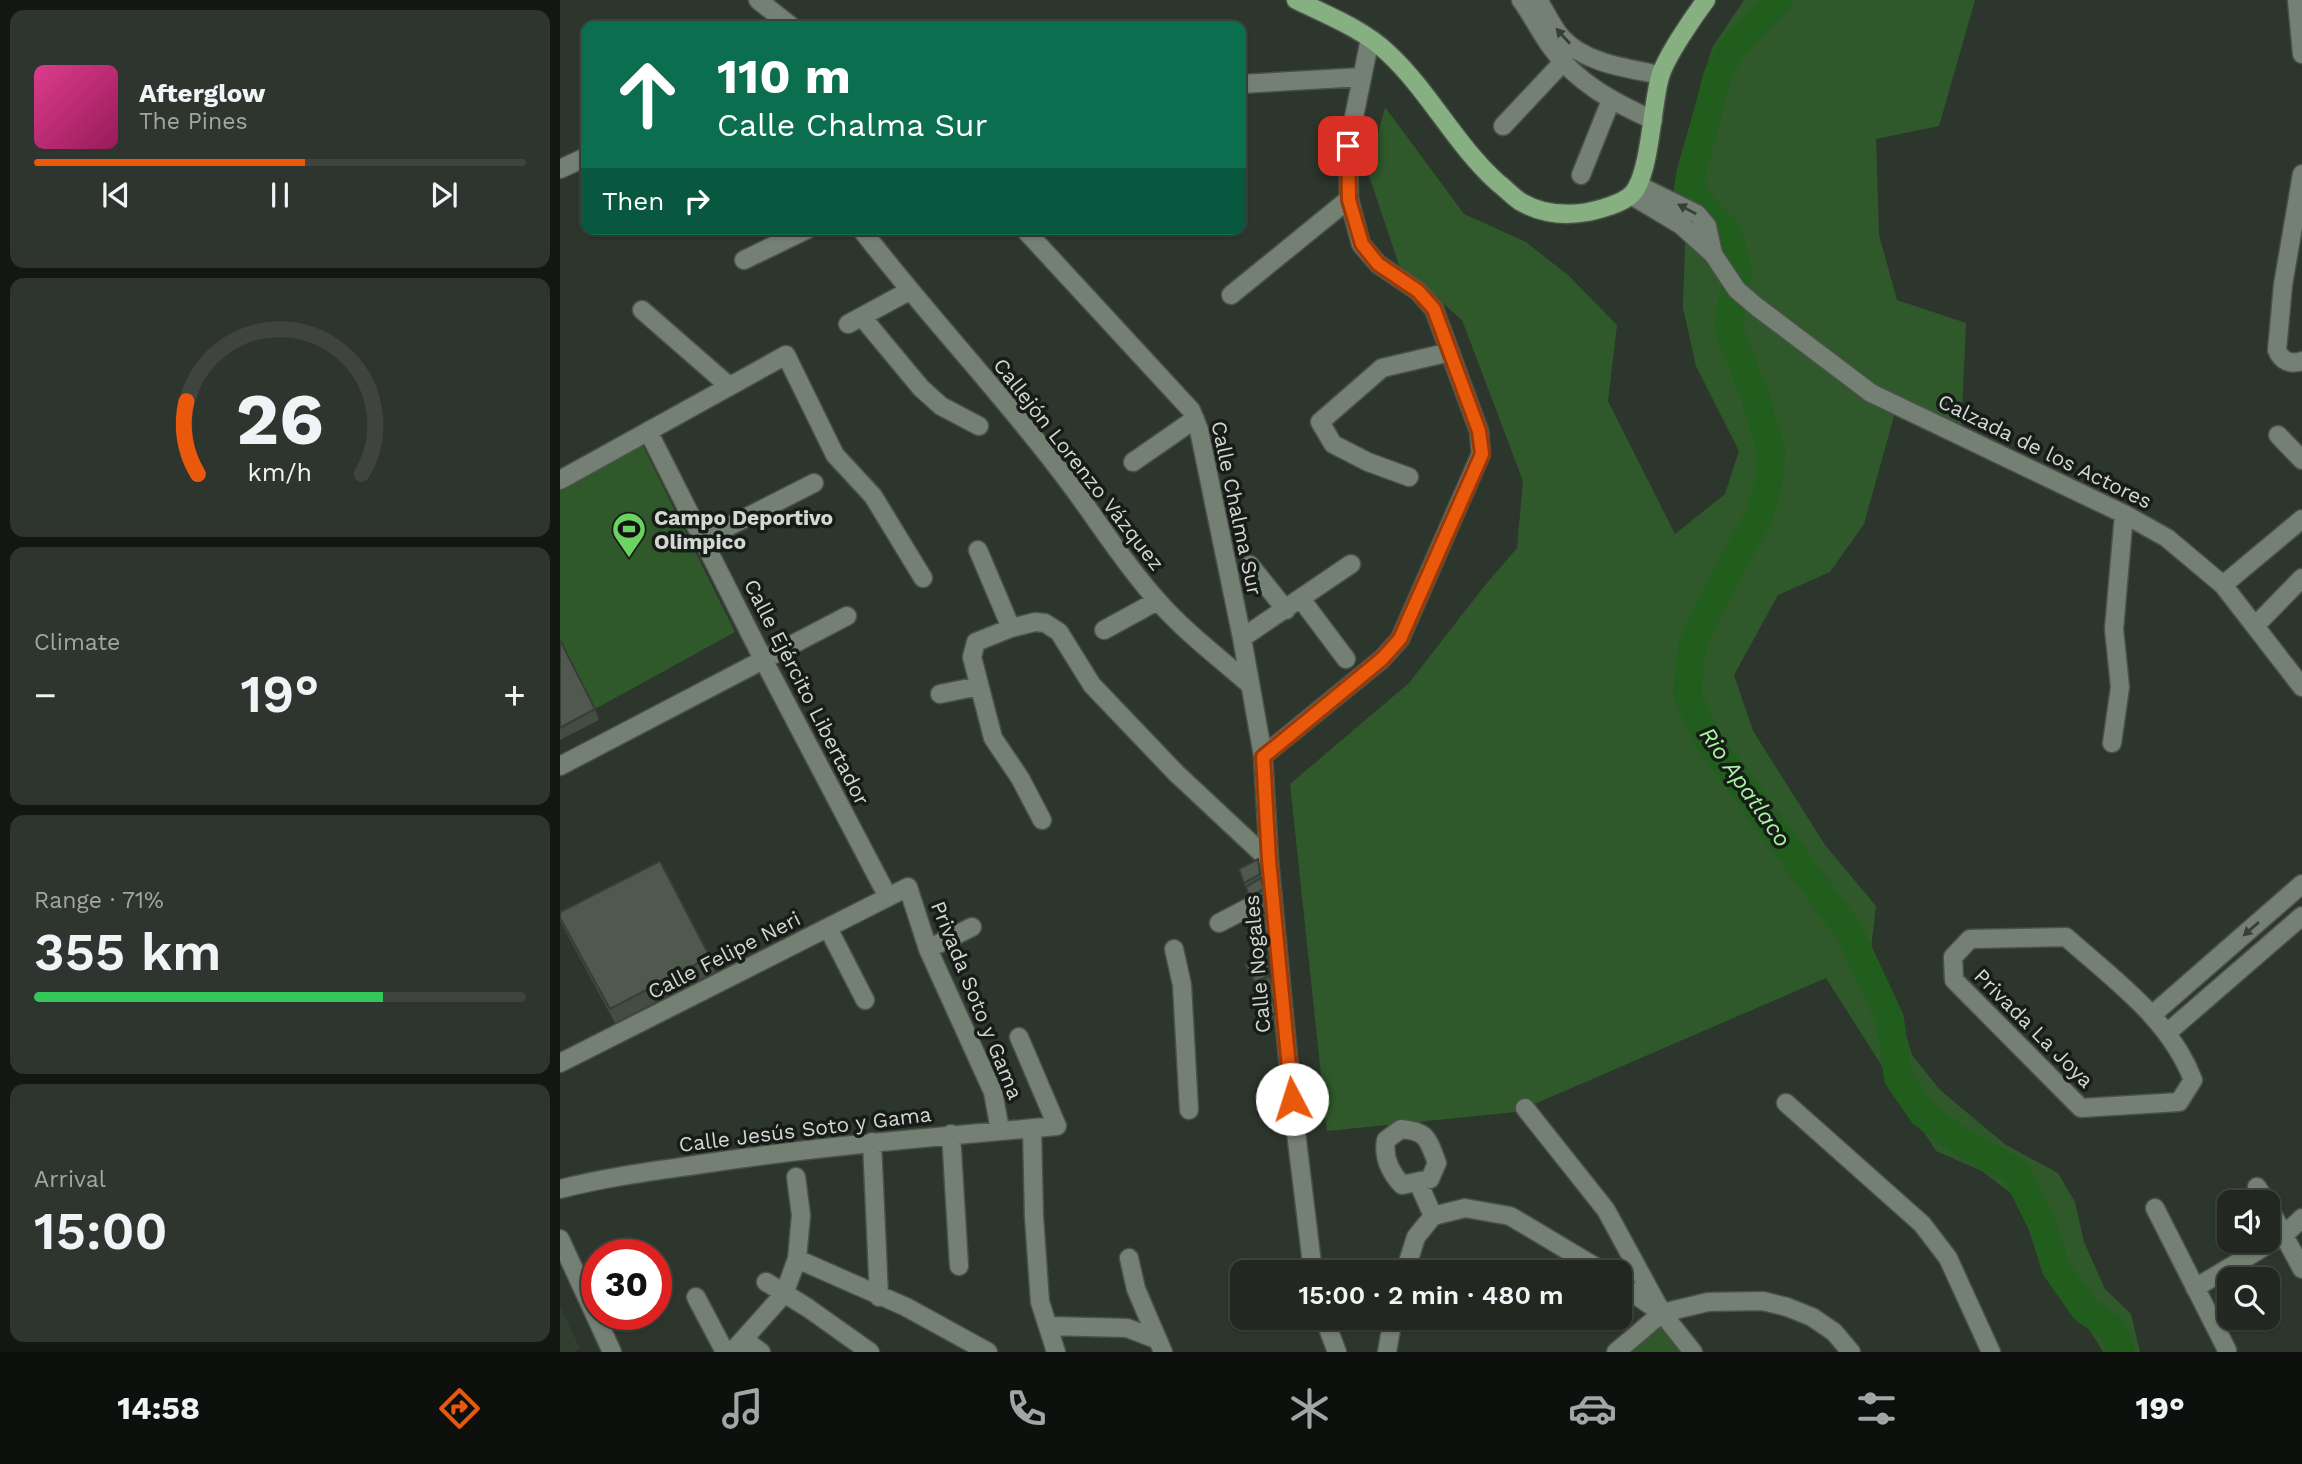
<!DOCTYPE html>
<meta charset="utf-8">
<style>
body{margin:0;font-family:"Work Sans",sans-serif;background:#2e342e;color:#f1f3f6;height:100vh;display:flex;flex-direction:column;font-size:26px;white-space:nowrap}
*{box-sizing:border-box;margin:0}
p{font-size:23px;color:#a2a6a5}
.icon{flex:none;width:38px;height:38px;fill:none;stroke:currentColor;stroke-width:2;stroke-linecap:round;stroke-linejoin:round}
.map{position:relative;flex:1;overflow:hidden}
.side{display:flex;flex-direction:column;gap:10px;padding:10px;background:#131612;width:560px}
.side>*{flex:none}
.banner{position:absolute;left:21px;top:21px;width:665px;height:214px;border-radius:14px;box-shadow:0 2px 5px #0004,0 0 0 2px #3f443f;background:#0b6e4f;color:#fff;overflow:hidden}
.tools{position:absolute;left:1657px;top:1190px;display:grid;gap:14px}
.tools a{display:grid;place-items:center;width:63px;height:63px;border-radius:14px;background:#222821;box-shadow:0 2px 5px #0004,0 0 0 2px #3f443f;font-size:35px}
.speed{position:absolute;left:21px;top:1239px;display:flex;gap:14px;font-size:35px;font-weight:700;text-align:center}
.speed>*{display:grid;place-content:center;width:91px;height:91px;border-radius:50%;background:#222821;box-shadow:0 2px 5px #0004,0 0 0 2px #3f443f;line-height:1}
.speed .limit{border:10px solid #d22;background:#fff;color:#111}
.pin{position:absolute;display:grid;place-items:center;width:60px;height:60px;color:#fff;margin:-30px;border-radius:14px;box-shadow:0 4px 10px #0006}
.me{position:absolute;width:77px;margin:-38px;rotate:355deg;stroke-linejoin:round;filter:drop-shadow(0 0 5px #0008)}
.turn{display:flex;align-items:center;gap:24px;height:147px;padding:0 21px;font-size:32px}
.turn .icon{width:91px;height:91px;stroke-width:2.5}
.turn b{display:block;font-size:49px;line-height:60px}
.then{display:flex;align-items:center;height:66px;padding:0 21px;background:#0003;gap:14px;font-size:26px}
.big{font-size:52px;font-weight:600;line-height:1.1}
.side .tile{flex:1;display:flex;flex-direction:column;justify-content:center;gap:10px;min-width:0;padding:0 24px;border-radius:14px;background:#2e342e}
.side .dial{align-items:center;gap:0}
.dial svg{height:182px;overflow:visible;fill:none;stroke:#3f443f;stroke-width:7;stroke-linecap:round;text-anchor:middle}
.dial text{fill:#f1f3f6;stroke:none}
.song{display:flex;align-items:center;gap:21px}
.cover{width:84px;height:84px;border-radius:10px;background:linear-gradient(135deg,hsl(330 70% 55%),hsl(330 70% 35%))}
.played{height:7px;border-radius:4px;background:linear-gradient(90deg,#ea580c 55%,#3f443f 55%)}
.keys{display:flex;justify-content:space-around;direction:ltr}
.heat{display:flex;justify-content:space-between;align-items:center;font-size:38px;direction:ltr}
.charge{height:10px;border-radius:5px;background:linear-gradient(90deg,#34c759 71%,#3f443f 0)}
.trip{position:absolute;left:670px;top:1260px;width:402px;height:70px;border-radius:14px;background:#222821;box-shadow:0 2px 5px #0004,0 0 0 2px #3f443f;font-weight:600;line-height:70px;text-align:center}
.dock{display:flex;height:112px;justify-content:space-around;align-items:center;background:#0e100d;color:#a2a6a5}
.dock .icon{width:49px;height:49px}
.dock .active{color:#ea580c}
.dock b{font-size:32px;color:#f1f3f6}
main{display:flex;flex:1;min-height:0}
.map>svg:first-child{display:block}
</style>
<main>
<section class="side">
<div class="tile">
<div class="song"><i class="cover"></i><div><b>Afterglow</b><p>The Pines</p></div></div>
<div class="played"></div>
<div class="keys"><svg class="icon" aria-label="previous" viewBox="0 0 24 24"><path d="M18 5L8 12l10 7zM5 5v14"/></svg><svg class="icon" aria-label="pause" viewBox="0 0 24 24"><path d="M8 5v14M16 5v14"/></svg><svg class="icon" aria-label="next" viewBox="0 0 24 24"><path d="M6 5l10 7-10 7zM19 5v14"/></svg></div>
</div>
<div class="tile dial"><svg viewBox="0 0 100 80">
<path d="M14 69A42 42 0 1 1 86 69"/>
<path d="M14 69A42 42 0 0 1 9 37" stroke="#ea580c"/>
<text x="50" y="56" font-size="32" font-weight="700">26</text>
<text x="50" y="72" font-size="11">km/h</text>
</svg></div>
<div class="tile"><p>Climate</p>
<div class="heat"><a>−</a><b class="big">19°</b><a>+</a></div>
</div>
<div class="tile"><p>Range · 71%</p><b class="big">355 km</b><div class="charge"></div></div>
<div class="tile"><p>Arrival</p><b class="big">15:00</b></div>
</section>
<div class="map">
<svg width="1742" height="1352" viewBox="0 0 1742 1352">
<rect width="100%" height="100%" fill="#2d362c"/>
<!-- built -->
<path fill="#323f30" d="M 0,1307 L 20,1348 L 13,1352 L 0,1352 Z"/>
<!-- green -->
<path fill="#2f592b" d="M 1184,0 L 1415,0 L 1379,126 L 1316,139 L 1319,235 L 1337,300 L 1406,323 L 1401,432 L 1337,405 L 1304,524 L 1270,572 L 1218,595 L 1174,675 L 1193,731 L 1265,845 L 1316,906 L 1311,949 L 1332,990 L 1352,1055 L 1380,1090 L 1446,1145 L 1498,1173 L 1515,1202 L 1524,1242 L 1545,1289 L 1571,1314 L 1580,1352 L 1543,1352 L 1482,1252 L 1457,1198 L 1422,1171 L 1376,1151 L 1266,978 L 956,1112 L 767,1131 L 730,784 L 849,683 L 922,589 L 957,548 L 963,481 L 902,320 L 839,265 L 808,173 L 825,107 L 904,214 L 966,242 L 1009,276 L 1057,325 L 1048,401 L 1115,534 L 1165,494 L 1179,451 L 1136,366 L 1123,308 L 1126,214 L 1112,202 L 1117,169 L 1152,48 Z
M 83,446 L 175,632 L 35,709 L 0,642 L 0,486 Z
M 1104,1322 L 1124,1352 L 1066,1352 Z"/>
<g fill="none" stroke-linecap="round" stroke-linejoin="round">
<!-- river -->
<path stroke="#215d1c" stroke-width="28" d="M 1218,0 L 1170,50 L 1157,77 L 1129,183 L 1143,206 L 1167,232 L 1178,270 L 1168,327 L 1195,396 L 1211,451 L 1210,476 L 1200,514 L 1147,612 L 1132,648 L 1127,694 L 1148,740 L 1290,933 L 1330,1019 L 1338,1078 L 1363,1114 L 1400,1141 L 1456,1172 L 1482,1225 L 1496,1269 L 1525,1310 L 1552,1328 L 1561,1352"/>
<!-- minor casing -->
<g stroke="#4a5149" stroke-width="21">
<path id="minor" d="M 198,0 L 231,26
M 961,0 C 972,15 980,32 991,47 C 1017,83 1053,102 1093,120
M 978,0 C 986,12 992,27 1002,38 C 1026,64 1068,68 1100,75
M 1737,0 L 1742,54
M 681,84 L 802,77
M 943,126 L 1003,62
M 0,169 L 26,157
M 1742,174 L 1723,285 L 1717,350 C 1721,361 1731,365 1742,361
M 1021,175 L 1051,100
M 1078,185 L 1137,214 L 1147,226 L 1153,254
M 1071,195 L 1121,225 L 1153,254 L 1177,290 L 1197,307 L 1311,393 L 1564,514 L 1607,538 L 1663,585 L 1742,687
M 301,229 C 364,311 435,386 498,468 C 532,511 560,559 597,600 C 624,631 657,656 688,683
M 464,229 L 631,410 L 639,430 L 682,638 L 703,756 L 709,860 L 732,1099 L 753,1272
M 184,260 L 248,229
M 671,295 L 789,199
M 82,310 L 169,386
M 302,317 L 361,388 L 381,406 L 419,426
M 288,324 L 349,291
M 88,431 L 203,659 L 328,897
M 1718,435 L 1742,460
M 573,462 L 635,419
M 849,477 L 808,462 L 773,444 L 760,422 L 822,368 L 890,352
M 0,480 L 226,355 L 275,455 L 313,496 L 363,578
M 144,539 L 254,483
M 418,550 L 451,628
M 690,565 L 726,610
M 1663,585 L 1742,519
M 741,599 L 786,659
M 1695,626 L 1742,578
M 544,630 L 597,601
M 682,638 L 791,564
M 380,694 L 419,686
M 1552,743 L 1560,687 L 1554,629 L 1564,514
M 703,756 L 822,659 L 840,639 L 921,454 L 919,431 L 874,309 L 858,291 L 818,264 L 801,244 L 789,199 L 788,146 L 810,39
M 0,766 L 287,616
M 482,820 L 460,778 L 433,738 L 412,657 L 416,642 L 451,628 L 475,622 L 485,623 L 499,632 L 532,685 L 616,773 L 709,860
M 659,923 L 707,898
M 268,928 L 305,1000
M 1506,937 C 1553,979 1610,1019 1633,1080 L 1619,1102 L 1521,1108 L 1394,980 L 1393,957 L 1410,939 Z
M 368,949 L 412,927
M 614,949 L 622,985 L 629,1110
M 1592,1015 L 1742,884
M 1607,1033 L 1742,916
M 0,1063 L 348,887 L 368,949 L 433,1092 L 440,1130
M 1226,1103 L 1362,1224 L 1388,1258 L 1431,1352
M 965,1108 L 1046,1210 L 1102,1313 L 1133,1352
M 472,1129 L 474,1217 L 480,1302 L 496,1352
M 841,1129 C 868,1131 868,1140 877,1163 L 870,1179 L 842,1185 C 830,1172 823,1157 826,1140 Z
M 391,1134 L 399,1266
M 312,1142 L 319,1297
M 858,1182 L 873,1216
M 1697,1187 L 1706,1202
M 0,1189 C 46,1177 94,1171 142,1164 C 260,1146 378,1137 497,1126 L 459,1037
M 1708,1206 L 1742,1269
M 1595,1208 L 1667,1350
M 0,1239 L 52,1352
M 569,1258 L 576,1289 L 603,1352
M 237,1259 L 346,1307 L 428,1352
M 845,1272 L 856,1237 L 873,1216 L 905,1208 L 950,1216 L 1044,1272
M 206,1282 L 248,1308 L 310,1352
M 1060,1284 L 1099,1311
M 1635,1288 L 1724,1235 L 1742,1218
M 136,1297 L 165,1352
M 764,1318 L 777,1352
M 488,1326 L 567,1328 L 596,1339
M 184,1340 L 201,1352
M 172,1352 L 224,1294 L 237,1259 L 241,1215 L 236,1177
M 827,1352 L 833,1318
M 1056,1352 L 1102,1313 L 1148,1302 L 1203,1301 L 1227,1307 L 1252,1317 L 1274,1332 L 1291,1352"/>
</g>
<!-- major casing -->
<g stroke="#4a5149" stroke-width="21">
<path id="major" d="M 736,0 C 767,15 803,29 828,53 C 869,91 895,144 937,182 C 945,188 953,197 961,202 C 982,214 1005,216 1028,212 C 1041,209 1062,204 1072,194 C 1090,176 1092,104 1100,77 C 1105,58 1134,16 1146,0"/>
</g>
<!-- minor -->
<use href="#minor" stroke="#758074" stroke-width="18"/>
<!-- major -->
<use href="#major" stroke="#87b082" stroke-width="18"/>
</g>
<!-- wall -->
<path fill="#444d43" d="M 0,640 L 35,709 L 39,720 L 0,740 Z
M 698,859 L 700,867 L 705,892 L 698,896 L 707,901 L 708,920 L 694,925 L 686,902 L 690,900 L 679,869 Z
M 0,912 L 150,957 L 155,972 L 55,1023 L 3,927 L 0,920 Z
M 711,958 L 712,983 L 698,989 L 688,972 L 685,965 Z
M 713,999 L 717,1016 L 707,1022 L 701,1010 Z"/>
<!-- shaded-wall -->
<path fill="#373e37" d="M 705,894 L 707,901 L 708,920 L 706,912 Z
M 708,951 L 711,958 L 712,983 L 709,976 Z"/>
<!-- building -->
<path fill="#4f594e" stroke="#373e37" stroke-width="2" d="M 0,640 L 35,709 L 0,728 Z
M 698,859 L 700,874 L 684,883 L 679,869 Z
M 100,861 L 150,957 L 50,1009 L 0,918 L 0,912 Z
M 701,878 L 704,889 L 689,897 L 686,887 Z
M 705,894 L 706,912 L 691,917 L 686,902 Z
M 708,951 L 709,976 L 695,982 L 685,965 Z
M 713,999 L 716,1013 L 706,1018 L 700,1007 Z"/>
<!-- one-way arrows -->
<defs><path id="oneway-solid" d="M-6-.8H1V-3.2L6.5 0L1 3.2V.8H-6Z" transform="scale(1.75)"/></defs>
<g fill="#393f38">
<use href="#oneway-solid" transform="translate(1003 36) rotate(-132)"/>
<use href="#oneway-solid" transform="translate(1127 209) rotate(-152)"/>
<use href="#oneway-solid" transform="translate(1691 929) rotate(139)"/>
</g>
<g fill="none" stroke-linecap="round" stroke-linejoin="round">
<!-- route casing -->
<g stroke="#983908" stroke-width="18">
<path id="route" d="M 732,1099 L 709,860 L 703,757 L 822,659 L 840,639 L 922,454 L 919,431 L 874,309 L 858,291 L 818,264 L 802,244 L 789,200 L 788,146"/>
</g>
<!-- route -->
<use href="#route" stroke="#ea580c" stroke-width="12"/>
</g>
<!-- icons -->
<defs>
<g id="stadium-pin" transform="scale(1.75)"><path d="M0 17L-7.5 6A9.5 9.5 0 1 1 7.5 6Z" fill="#6cd362" stroke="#181c18"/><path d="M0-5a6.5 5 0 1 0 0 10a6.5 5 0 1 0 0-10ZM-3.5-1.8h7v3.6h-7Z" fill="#111"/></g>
</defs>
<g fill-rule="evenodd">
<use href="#stadium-pin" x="69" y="529"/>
</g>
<g text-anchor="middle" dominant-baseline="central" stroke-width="7" stroke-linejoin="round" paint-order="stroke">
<!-- street labels -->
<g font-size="21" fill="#d3d8d2" stroke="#181c18">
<text transform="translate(1485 451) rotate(26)">Calzada de los Actores</text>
<text transform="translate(519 464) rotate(52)">Callejón Lorenzo Vázquez</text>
<text transform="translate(677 508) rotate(78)">Calle Chalma Sur</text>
<text transform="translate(247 692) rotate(63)">Calle Ejército Libertador</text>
<text transform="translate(164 955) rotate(-27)">Calle Felipe Neri</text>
<text transform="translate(697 964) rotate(-95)">Calle Nogales</text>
<text transform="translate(417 1000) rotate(68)">Privada Soto y Gama</text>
<text transform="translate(1474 1028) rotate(45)">Privada La Joya</text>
<text transform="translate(245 1129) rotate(-7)">Calle Jesús Soto y Gama</text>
</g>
<!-- poi labels -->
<g font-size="21" font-weight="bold" fill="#d3d8d2" stroke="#181c18" text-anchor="start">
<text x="94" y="517">Campo Deportivo<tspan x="94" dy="24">Olimpico</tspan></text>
</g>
<!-- water labels -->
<g font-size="23" font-style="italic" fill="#a5f79c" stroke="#181c18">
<text transform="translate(1185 787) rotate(55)">Rio Apatlaco</text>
</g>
</g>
</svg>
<div class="tools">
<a><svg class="icon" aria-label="sound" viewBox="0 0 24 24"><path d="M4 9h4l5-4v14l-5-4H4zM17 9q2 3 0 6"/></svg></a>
<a><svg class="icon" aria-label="search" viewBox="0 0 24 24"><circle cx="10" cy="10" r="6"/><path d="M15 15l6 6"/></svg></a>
</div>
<div class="speed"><div class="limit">30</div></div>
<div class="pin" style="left:788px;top:146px;background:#d93025"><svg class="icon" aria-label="arrive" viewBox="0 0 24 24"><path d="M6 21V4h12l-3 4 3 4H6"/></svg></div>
<svg class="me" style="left:732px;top:1099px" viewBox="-20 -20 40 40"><circle r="19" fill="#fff"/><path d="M0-13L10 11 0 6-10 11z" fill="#ea580c"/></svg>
<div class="trip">15:00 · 2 min · 480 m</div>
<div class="banner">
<div class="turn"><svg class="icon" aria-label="ahead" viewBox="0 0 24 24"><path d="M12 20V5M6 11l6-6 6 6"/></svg><div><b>110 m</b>Calle Chalma Sur</div></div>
<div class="then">Then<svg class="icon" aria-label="right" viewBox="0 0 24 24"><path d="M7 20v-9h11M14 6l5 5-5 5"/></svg></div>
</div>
</div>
</main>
<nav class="dock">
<b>14:58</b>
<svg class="icon active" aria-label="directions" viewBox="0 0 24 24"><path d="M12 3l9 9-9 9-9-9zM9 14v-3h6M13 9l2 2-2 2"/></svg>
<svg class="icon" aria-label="music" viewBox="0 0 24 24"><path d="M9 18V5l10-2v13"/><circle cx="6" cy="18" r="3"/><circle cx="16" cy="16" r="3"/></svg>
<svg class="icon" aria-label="phone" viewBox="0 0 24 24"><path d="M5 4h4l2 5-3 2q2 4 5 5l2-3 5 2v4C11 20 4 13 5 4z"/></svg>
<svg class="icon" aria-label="climate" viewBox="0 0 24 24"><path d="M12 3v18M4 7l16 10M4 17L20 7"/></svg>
<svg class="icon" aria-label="car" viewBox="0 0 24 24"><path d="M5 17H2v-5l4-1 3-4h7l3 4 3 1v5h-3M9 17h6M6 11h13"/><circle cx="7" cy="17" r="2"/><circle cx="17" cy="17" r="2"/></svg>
<svg class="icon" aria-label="filters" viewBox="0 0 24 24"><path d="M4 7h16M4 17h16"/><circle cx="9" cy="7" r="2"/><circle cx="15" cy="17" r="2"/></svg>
<b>19°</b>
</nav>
